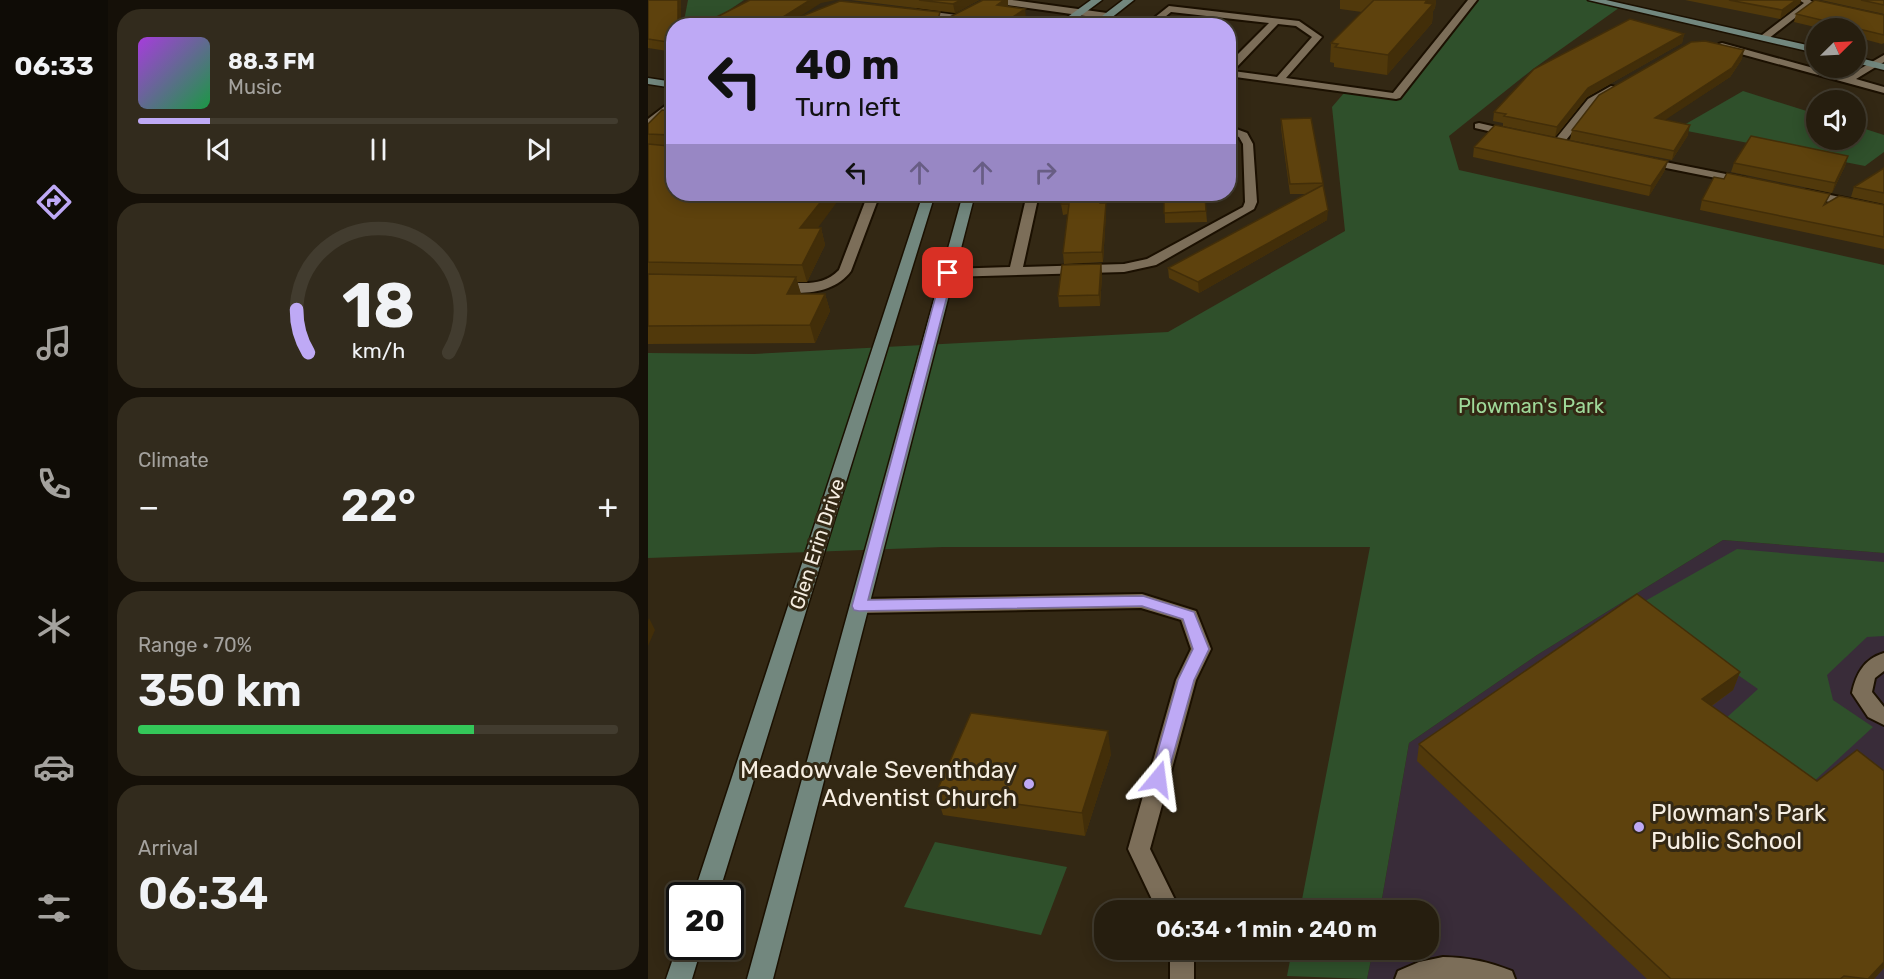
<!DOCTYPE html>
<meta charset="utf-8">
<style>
body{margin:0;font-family:Rubik,sans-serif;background:#322b1d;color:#f1f3f6;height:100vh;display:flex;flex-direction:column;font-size:22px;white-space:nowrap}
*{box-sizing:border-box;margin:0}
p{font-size:20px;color:#a4a29e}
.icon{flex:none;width:33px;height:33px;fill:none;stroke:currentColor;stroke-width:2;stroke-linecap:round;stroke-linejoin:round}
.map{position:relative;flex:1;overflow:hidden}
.panel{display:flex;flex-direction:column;gap:9px;padding:9px;background:#151008;width:540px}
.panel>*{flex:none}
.hud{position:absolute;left:18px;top:18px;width:570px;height:183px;border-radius:24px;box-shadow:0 3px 15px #0003,0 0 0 2px #423c2f;background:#bea9f5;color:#111;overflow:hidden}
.needle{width:39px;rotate:66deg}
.controls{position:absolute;left:1158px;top:18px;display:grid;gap:12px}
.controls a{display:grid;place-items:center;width:60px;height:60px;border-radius:50%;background:#261e0f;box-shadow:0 3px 15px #0003,0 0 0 2px #423c2f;font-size:30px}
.speed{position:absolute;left:18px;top:882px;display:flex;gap:12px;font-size:30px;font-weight:700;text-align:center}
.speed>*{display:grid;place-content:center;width:78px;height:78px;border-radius:50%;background:#261e0f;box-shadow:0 3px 15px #0003,0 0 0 2px #423c2f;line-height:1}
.speed .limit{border:3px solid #111;border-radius:9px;background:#fff;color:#111}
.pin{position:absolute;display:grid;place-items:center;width:51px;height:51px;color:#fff;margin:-26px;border-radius:12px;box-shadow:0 3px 9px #0006}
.me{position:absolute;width:66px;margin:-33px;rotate:16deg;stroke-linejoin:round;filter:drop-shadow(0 0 4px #0008)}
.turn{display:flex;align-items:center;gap:21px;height:126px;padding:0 30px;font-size:27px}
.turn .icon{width:78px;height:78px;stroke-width:2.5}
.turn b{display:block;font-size:42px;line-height:51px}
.lanes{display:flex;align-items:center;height:57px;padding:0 30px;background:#0003;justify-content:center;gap:30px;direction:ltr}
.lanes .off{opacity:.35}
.big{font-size:45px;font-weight:600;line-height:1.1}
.panel .widget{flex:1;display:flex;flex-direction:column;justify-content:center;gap:9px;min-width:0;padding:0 21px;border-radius:24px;background:#322b1d}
.panel .dial{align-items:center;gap:0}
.dial svg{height:156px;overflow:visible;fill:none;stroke:#423c2f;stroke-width:7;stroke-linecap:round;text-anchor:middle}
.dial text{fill:#f1f3f6;stroke:none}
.song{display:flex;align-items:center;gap:18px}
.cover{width:72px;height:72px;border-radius:9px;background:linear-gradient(135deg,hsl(280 70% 55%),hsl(140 70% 35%))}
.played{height:6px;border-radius:3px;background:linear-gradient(90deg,#bea9f5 15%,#423c2f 15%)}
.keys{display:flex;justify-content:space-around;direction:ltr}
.heat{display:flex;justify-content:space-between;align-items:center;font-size:33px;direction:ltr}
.charge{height:9px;border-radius:4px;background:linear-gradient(90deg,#34c759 70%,#423c2f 0)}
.trip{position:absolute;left:446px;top:900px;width:345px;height:60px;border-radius:24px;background:#261e0f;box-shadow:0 3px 15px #0003,0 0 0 2px #423c2f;font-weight:600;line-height:60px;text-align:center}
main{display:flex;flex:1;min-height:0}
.menu{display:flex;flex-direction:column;width:108px;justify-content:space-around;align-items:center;background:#0f0c06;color:#a4a29e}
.menu .icon{width:42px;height:42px}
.menu .selected{color:#bea9f5}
.menu b{font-size:27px;color:#f1f3f6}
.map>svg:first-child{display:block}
</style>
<main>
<nav class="menu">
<b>06:33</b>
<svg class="icon selected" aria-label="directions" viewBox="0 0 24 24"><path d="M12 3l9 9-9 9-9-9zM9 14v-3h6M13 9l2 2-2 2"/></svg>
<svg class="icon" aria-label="music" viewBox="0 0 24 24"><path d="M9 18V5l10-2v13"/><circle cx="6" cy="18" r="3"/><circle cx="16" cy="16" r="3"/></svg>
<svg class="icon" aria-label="phone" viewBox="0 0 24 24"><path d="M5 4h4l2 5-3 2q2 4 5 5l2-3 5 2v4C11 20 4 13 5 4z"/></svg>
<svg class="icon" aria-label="climate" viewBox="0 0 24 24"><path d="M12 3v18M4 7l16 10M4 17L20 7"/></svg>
<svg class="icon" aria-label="car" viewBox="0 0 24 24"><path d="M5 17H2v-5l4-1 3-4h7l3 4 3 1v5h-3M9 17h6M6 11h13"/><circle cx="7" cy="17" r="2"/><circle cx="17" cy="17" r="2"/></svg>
<svg class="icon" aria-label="filters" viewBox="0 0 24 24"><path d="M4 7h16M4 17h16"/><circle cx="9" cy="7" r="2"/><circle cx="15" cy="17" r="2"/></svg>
</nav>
<section class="panel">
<div class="widget">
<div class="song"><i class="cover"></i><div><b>88.3 FM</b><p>Music</p></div></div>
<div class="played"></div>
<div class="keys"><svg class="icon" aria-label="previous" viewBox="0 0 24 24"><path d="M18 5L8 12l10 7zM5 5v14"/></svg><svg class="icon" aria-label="pause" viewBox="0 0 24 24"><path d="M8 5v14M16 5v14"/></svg><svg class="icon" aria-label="next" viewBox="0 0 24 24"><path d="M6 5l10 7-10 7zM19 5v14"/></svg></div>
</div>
<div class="widget dial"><svg viewBox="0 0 100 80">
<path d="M14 69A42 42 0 1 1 86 69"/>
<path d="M14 69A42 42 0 0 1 8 47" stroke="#bea9f5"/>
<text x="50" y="56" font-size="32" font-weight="700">18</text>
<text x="50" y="72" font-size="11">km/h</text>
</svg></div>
<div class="widget"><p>Climate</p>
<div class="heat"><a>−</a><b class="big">22°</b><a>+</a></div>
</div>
<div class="widget"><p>Range · 70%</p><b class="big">350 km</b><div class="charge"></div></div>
<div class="widget"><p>Arrival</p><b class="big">06:34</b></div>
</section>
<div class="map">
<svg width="1236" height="979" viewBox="0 0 1236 979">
<rect width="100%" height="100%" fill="#332814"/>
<!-- education -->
<path fill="#392c39" d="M 1075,540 L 1236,553 L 1236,979 L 719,979 L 725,950 L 780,950 L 780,910 L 732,910 L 761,743 L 889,655 Z"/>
<!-- green -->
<path fill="#2f502b" d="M 40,0 L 96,0 L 59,25 L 27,26 L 36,21 Z
M 826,0 L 944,0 L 975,5 L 885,69 L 801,136 L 811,170 L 1236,265 L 1236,553 L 1075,540 L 889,655 L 761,743 L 732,910 L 652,910 L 722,547 L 295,547 L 0,558 L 0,353 L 106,354 L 520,332 L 697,231 L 684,107 L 696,93 L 748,96 Z
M 1095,91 L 1168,114 L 1168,140 L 1208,140 L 1208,126 L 1236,135 L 1236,152 L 1217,166 L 1029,129 Z
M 1089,549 L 1236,562 L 1236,636 L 1219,637 L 1179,675 L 1185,700 L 1225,727 L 1163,784 L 1076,720 L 1110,689 L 990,605 Z
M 287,842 L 419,867 L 393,935 L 256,907 Z
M 644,950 L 725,950 L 719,979 L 639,976 Z"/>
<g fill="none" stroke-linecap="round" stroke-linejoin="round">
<!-- lane casing -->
<g stroke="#1b1001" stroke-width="4">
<path id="lane" d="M 341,0 L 364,0 L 459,13 L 463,16 L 459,19 L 345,3 Z
M 820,0 L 829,0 L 752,98 L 748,99 L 580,76 L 580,64 L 621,23 L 523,12 L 506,26 L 496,26 L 521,6 L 651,21 L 674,37 L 638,78 L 745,93 ZM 630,24 L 648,26 L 664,37 L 629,77 L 585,71 Z
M 1151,0 L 1162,0 L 1166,3 L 1120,39 L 1114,39 L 1114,35 L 1156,3 Z
M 270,10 L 309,15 L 313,18 L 309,21 L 267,15 L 266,13 Z
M 1074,43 L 1198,77 L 1236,55 L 1236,62 L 1208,79 L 1236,87 L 1236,93 L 1071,48 L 1071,44 Z
M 963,86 L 972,88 L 948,103 L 914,145 L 906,145 L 906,141 L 940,99 Z
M 26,99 L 26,108 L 0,127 L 0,119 Z
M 831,123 L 870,132 L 871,134 L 866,137 L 827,128 L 827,124 Z
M 580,126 L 599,133 L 605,144 L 609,202 L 606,209 L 508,265 L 476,272 L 300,277 L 293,273 L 300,269 L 362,267 L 379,194 L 391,194 L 375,267 L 476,264 L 499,259 L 595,207 L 597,202 L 595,144 L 591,137 L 580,133 Z
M 997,158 L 1098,178 L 1104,181 L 1098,184 L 993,163 L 993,159 Z
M 1158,190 L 1236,206 L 1236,214 L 1154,196 L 1154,192 Z
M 220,194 L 232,194 L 203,271 C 186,294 152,296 125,290 L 123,287 C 137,275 168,294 191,270 Z
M 494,594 L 548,611 L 563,649 L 548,680 L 502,849 L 532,910 L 509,910 L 480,849 L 528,680 L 543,649 L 533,620 L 493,608 L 211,613 L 205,611 L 202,606 L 205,601 L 211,599 Z
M 1236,653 L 1236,671 L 1227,678 L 1224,692 L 1236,707 L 1236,725 L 1220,717 L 1204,693 C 1208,674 1216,659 1236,653 Z
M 522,950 L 546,950 L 546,979 L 522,979 Z
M 795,957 C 819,957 841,962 864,971 L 867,979 L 747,979 L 750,971 L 771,962 Z"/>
</g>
<!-- secondary casing -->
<g stroke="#1b1001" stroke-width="3">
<path id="secondary" d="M 443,0 L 454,0 L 419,26 L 407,26 Z
M 475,0 L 486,0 L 453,26 L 441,26 Z
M 940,0 L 958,0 L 1168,47 L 1168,53 Z
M 1208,57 L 1236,64 L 1236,70 L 1208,63 Z
M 0,78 L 26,82 L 26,88 L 0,84 Z
M 275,194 L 287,194 L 70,896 L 45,896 Z
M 315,194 L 327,194 L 125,979 L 99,979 Z
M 32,938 L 32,946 L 54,946 L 44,979 L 18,979 Z"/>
</g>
<!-- lane -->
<use href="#lane" fill="#7c6e59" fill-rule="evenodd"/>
<!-- secondary -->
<use href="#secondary" fill="#72877e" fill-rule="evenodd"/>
</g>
<!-- wall -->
<path fill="#51390b" d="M 0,0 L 33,0 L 33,26 L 26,26 L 26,52 L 0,48 Z
M 203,0 L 331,0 L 307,13 Z
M 692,0 L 788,0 L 787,8 L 785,11 L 784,23 L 739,75 L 686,67 L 686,63 L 682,62 L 683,43 L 714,12 L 692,9 Z
M 1037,0 L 1153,0 L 1152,3 L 1132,19 Z
M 1173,0 L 1236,0 L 1236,14 Z
M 1148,14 L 1236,15 L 1236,43 L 1234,44 L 1208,37 L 1208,28 L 1171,28 L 1146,22 Z
M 1036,34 L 1034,43 L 939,97 L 907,137 L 855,126 L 855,123 L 845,121 L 846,112 Z
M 1094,59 L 1082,77 L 1016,120 L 1040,135 L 1024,160 L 922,140 L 924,130 Z
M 14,110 L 169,228 L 173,228 L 177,245 L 159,282 L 149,282 L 153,294 L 177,294 L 182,311 L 167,343 L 0,344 L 0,124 Z
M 633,119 L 675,183 L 679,220 L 551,293 L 521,278 L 520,268 L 659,194 L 642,194 L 633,128 Z
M 826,147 L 1017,170 L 1001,196 L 825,157 Z
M 1200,156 L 1197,166 L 1184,193 L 1083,172 L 1086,163 Z
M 1236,168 L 1236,204 L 1203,197 L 1206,187 Z
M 516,194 L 574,194 L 575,196 L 557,197 L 559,222 L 517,223 Z
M 1054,200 L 1236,205 L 1236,249 L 1052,210 Z
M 454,203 L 458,213 L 455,262 L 416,264 L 415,253 L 420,214 L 415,215 L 413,204 Z
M 453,264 L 454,275 L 452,306 L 411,307 L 410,296 Z
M 1092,672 L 1085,690 L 1064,706 L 1169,781 L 1236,771 L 1236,968 L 1226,979 L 999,979 L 769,761 L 771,744 Z
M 463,754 L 437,836 L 295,815 L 288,793 Z"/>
<!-- shaded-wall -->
<path fill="#422e09" d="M 30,0 L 33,0 L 33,26 L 30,26 Z
M 162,0 L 188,0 L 173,3 L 137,26 L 135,17 Z
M 313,0 L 331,0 L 307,13 L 305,4 Z
M 356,0 L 360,0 L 360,7 L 349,5 Z
M 779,0 L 788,0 L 787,8 L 785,11 L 784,23 L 739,75 L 740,55 Z
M 1148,0 L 1153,0 L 1152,3 L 1132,19 L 1134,10 Z
M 377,9 L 378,17 L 366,26 L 351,26 Z
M 1036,34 L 1034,43 L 939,97 L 907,137 L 909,127 L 940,88 Z
M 1096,50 L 1094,59 L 1082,77 L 1005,128 L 1007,118 Z
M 1042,125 L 1040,135 L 1024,160 L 1026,151 Z
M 1200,156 L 1197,166 L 1184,193 L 1187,183 Z
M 1020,161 L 1017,170 L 1001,196 L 1003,186 Z
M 179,194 L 195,194 L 157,245 L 152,228 Z
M 453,194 L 455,194 L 453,213 L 452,203 Z
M 458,203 L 458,213 L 455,262 L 454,252 Z
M 680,210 L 679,220 L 551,293 L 550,282 Z
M 173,228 L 177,245 L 159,282 L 154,265 Z
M 453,264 L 454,275 L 452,306 L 451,295 Z
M 148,277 L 153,294 L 139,294 Z
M 177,294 L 182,311 L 167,343 L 162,325 Z
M 1,618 L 7,630 L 0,646 L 0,621 Z
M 1092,672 L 1085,690 L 1048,717 L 1054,699 Z
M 460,731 L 463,754 L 437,836 L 434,813 Z
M 1236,962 L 1236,968 L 1226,979 L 1220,979 Z"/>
<!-- building -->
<path fill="#5e420d" stroke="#422e09" stroke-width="1.5" d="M 0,0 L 30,0 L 30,26 L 26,26 L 26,43 L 0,39 Z
M 102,0 L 162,0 L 135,17 L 137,20 L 152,17 L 192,1 L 292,12 L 291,16 L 298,19 L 335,0 L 356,0 L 349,5 L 377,9 L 351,26 L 51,26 Z
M 271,0 L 313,0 L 305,4 Z
M 726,0 L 779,0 L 777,3 L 785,4 L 740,55 L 687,47 L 690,44 L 683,43 Z
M 1081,0 L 1148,0 L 1134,10 Z
M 1167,0 L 1236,15 L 1236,35 L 1148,14 Z
M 1213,0 L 1236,0 L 1236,5 Z
M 982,19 L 1036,34 L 940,88 L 909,127 L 856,116 L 858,114 L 846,112 L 886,69 Z
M 1057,41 L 1096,50 L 1084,68 L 1007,118 L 1042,125 L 1026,151 L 924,130 L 951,95 L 1043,42 Z
M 14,110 L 26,111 L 26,194 L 179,194 L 152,228 L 173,228 L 154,265 L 0,262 L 0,144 L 21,146 L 23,143 L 21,135 L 0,134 L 0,124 Z
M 663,118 L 675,183 L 642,184 L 633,119 Z
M 847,125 L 1020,161 L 1003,186 L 826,147 Z
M 1103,136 L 1200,156 L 1187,183 L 1086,163 Z
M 1236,168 L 1236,193 L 1206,187 Z
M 1079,173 L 1182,194 L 1176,205 L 1191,196 L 1236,205 L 1236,237 L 1054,200 L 1066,177 L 1076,179 Z
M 675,185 L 680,210 L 550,282 L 520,268 Z
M 415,194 L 453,194 L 452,203 L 458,203 L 454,252 L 415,253 L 421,204 L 413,204 Z
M 516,194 L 557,194 L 558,211 L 516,213 Z
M 453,264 L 451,295 L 410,296 L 414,265 Z
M 0,274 L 148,277 L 139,294 L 177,294 L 162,325 L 0,326 Z
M 989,594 L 1092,672 L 1054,699 L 1169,781 L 1209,750 L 1236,771 L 1236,962 L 1220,979 L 1196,976 L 1192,979 L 1023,979 L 771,744 Z
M 323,713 L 460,731 L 434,813 L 288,793 Z"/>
<!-- route -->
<path fill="#bea9f5" stroke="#7c6e9f" stroke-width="1.5" d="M 300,269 L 305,273 L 220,600 L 495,596 L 546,612 L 561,649 L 546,680 L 517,784 L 510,786 L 504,784 L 502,779 L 530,680 L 545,649 L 535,619 L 494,606 L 211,611 L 206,610 L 204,606 L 294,273 Z"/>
<!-- markers -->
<g fill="#bea9f5" stroke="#332814" stroke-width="2">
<circle cx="381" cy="784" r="6"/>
<circle cx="991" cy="827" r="6"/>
</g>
<g text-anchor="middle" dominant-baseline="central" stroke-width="6" stroke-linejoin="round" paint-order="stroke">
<!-- park labels -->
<g font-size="20" fill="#9fd999" stroke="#332814">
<text x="883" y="406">Plowman's Park</text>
</g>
<!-- street labels -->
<g font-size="20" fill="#f6eee2" stroke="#332814">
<text transform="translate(169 544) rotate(-72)">Glen Erin Drive</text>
</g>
<!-- near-poi labels -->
<g font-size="24" fill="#f6eee2" stroke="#332814" text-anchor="end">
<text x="369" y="770">Meadowvale Seventhday<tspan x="369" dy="28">Adventist Church</tspan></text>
<text x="1003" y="813" text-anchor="start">Plowman's Park<tspan x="1003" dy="28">Public School</tspan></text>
</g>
</g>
</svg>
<div class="controls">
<a><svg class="needle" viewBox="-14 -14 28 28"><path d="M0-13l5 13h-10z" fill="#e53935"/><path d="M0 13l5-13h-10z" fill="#a4a29e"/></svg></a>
<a><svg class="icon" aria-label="sound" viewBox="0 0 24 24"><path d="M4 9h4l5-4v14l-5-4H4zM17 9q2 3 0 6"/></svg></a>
</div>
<div class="speed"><div class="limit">20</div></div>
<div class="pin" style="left:300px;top:273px;background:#d93025"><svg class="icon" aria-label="arrive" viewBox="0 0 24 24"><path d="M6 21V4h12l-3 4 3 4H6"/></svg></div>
<svg class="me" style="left:510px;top:779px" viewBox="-20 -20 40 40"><path d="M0-17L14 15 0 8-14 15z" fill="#bea9f5" stroke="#fff" stroke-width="4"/></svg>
<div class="trip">06:34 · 1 min · 240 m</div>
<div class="hud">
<div class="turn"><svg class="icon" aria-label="left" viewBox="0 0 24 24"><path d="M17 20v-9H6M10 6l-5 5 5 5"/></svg><div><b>40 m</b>Turn left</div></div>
<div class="lanes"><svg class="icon" aria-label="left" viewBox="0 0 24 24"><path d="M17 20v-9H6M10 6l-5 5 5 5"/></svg><svg class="icon off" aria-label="ahead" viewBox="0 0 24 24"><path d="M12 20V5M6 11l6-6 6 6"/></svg><svg class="icon off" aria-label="ahead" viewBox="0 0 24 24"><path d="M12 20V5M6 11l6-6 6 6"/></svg><svg class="icon off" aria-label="right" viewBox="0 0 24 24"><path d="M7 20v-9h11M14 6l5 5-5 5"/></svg></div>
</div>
</div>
</main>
